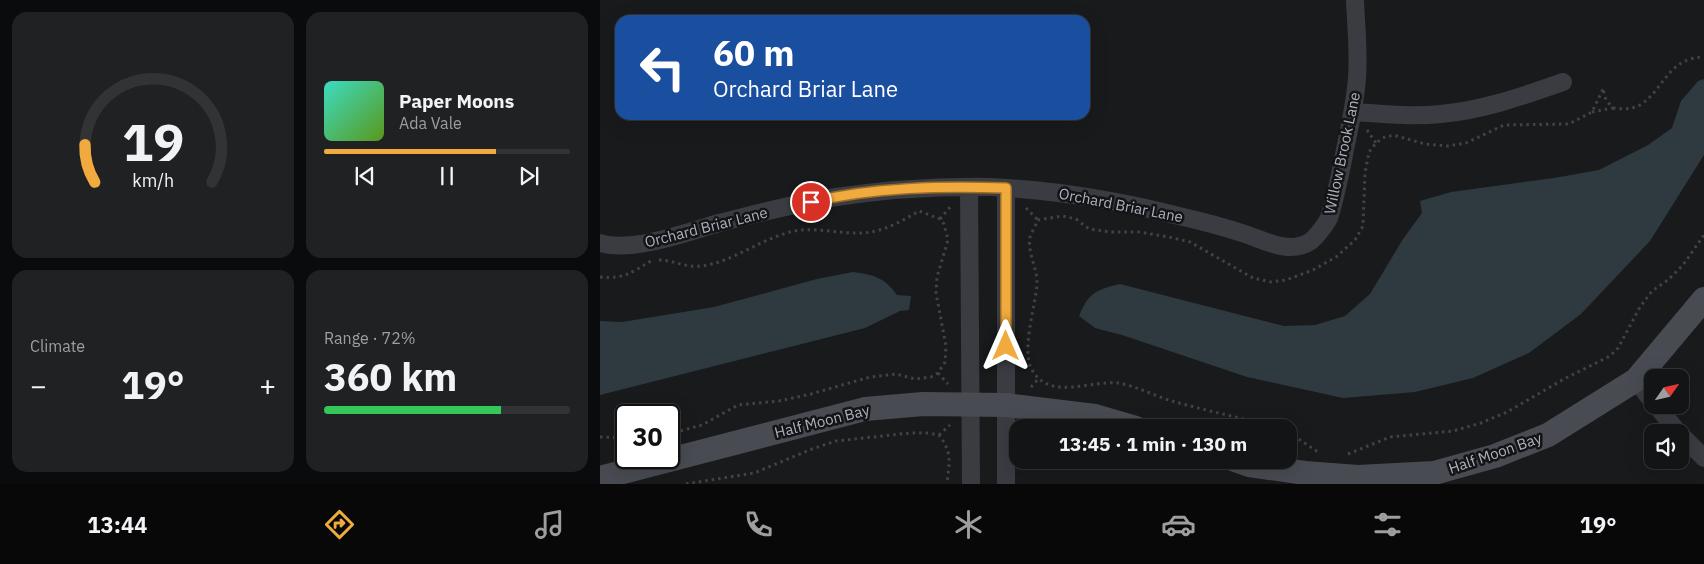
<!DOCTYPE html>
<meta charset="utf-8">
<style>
body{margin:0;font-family:"IBM Plex Sans",sans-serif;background:#202122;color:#f1f3f6;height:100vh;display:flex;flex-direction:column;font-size:19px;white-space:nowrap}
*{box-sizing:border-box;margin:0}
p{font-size:16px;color:#9d9ea0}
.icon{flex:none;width:28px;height:28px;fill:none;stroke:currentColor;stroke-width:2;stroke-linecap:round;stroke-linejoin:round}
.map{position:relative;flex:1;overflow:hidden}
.side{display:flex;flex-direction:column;gap:12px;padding:12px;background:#0a0b0c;width:600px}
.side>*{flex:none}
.top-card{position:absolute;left:15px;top:15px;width:475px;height:105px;border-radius:15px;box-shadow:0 5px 20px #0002,0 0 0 1px #323334;background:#1a4fa0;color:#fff;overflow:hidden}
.needle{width:32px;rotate:56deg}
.tools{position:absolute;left:1044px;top:369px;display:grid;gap:10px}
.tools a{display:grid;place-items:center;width:45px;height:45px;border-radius:10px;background:#131415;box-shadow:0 5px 20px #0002,0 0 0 1px #323334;font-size:25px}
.speed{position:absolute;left:15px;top:404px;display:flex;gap:10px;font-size:25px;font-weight:700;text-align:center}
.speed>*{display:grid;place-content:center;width:65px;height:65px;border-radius:50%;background:#131415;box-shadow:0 5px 20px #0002,0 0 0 1px #323334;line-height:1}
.speed .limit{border:2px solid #111;border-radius:8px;background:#fff;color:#111}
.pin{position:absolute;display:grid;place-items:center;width:42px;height:42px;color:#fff;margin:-21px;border:2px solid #fff;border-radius:50%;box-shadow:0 1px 5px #0007}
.me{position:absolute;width:55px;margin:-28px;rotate:0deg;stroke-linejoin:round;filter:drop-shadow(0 0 4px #0008)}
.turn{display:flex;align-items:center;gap:18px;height:105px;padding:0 15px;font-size:22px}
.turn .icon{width:65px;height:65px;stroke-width:2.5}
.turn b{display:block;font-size:35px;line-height:42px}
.big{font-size:38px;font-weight:700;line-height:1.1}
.side .widget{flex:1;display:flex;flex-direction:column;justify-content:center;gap:8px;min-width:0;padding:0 18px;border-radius:15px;background:#202122}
.side .dial{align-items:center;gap:0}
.dial svg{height:130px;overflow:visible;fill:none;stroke:#323334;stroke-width:7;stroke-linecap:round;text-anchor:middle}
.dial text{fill:#f1f3f6;stroke:none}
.song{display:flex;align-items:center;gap:15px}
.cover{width:60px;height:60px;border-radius:8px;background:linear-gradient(135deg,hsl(170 70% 55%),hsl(90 70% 35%))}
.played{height:5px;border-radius:2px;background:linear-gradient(90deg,#f0aa3d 70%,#323334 70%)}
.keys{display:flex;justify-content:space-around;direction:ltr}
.heat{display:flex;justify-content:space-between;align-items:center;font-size:28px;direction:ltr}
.charge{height:8px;border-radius:4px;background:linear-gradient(90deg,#34c759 72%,#323334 0)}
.side .tiles{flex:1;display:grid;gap:12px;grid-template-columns:repeat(2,1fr)}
.trip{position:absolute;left:409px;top:419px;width:288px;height:50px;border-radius:15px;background:#131415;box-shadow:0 5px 20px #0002,0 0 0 1px #323334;font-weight:700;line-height:50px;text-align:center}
.menu{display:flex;height:80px;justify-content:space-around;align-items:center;background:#080808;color:#9d9ea0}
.menu .icon{width:35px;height:35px}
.menu .active{color:#f0aa3d}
.menu b{font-size:22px;color:#f1f3f6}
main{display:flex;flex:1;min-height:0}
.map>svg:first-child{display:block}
</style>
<main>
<section class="side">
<div class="tiles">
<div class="widget dial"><svg viewBox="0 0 100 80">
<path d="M14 69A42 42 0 1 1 86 69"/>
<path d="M14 69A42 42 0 0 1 8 46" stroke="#f0aa3d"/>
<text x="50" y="56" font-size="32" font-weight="700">19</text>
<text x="50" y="72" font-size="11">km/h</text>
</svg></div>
<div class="widget">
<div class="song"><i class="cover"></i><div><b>Paper Moons</b><p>Ada Vale</p></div></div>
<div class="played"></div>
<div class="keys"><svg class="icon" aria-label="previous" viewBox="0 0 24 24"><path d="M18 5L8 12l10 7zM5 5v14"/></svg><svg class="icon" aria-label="pause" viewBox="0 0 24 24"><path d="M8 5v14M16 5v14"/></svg><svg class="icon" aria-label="next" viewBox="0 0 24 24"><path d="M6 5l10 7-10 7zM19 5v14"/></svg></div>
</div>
<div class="widget"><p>Climate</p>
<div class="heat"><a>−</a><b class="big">19°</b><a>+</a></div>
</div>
<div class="widget"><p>Range · 72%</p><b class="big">360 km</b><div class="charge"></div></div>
</div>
</section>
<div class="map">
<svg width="1104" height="484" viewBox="0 0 1104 484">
<rect width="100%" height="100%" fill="#191a1c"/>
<!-- water -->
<path fill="#2f3940" d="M 1104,79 L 1104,155 L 1050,241 L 981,314 L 929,353 L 873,378 L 815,392 L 743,398 L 647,377 L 522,335 L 495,328 L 479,316 C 489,292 496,290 520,284 L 684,326 L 715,325 L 745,316 L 770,294 L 803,239 L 822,213 L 820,201 L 851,192 L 954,178 L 999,170 L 1048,145 L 1072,128 L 1081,101 L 1098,81 Z
M 253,272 C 274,275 284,277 297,295 L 311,296 L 309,310 L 300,311 L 265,328 L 0,395 L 0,321 L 22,322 L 114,307 L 217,279 Z"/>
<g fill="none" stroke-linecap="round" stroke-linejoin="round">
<!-- path -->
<path stroke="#404348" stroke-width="3" stroke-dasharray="2.5 4" stroke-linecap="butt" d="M 1013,108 C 1022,109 1031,110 1040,105 C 1065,89 1067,58 1104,57
M 992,112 L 1013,108 L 1006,100 L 1003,89
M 767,130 L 776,143
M 426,208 L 438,220
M 340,219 L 351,206
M 59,260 C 73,260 86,268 101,266 C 131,263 162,238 194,231 C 217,227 239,234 262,233 C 283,232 302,221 319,211 L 340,219 L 344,224 L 348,240 L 337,277 L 336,293 L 346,346 L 345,362 L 338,373 L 331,377 L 315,379 L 296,374 L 270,377 L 211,394 L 179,401 L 138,405 L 102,425 L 69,434
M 0,277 C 25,279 30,273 51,261
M 338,373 L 348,384
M 431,387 L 439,378
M 675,428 C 641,417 606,411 572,401 C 555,396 536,386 518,383 C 490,380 448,402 431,368 C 422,348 435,307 437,285 C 438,269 427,253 430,237 C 432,231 436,225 438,220 L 462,216 L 476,219 L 489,229 L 511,232 L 539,232 L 569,237 L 590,242 L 653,278 L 671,282 L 686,280 L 713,270 L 736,257 L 755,240 L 763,226 L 765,173 L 769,152 L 776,143 L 786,136 L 797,136 L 825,144 L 847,146 L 866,143 L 904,125 L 969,124 L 992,112 L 1003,89
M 688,432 L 718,452
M 339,435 L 350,425
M 0,437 L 26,438
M 748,454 L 790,437 L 853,431 L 881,423 L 907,412 L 964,379 L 1010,356 L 1018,348 L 1040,307 L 1052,291 L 1068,280 L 1083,265 L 1104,235
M 86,484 L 154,473 L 212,449 L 236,441 L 310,433 L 328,433 L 339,435 C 353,454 349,462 347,484"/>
<!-- street -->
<path stroke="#3a3c41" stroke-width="18" d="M 753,112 C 782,114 812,117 841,114 C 884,110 923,96 963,82
M 369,187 L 371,484
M 0,243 C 31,253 88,232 119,223 C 155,214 193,204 229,198 C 283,190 336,186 390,187 C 455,190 516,200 579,216 C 601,221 624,227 645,234 C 666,241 690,255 711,241 C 717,236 726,224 729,218 C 735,200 739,179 743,160 C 748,133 755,106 757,78 C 759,53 756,26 755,0
M 1036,380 L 1052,401
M 1056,405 L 1078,432
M 1080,434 L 1104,458
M 406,484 L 406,188"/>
<!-- secondary -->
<path stroke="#484b51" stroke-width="24" d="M 635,460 L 649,465 L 705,473 L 758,477 L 834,473 L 895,456 L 948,435 L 1036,380 L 1104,299
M 0,478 L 265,409 L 323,404 L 406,405 L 495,416 L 536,428"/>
</g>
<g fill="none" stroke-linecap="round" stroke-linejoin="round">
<!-- route casing -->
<g stroke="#9c6e28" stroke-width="12">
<path id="route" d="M 211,202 C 275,187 341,186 406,188 L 406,346"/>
</g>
<!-- route -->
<use href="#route" stroke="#f0aa3d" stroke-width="9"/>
</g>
<g text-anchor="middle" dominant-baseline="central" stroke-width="5" stroke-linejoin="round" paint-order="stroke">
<!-- street labels -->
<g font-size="15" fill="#acb1bb" stroke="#141417">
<text transform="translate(742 153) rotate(-78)">Willow Brook Lane</text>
<text transform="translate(521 205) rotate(11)">Orchard Briar Lane</text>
<text transform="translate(106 227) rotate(-14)">Orchard Briar Lane</text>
<text transform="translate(222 421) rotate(-14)">Half Moon Bay</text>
<text transform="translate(895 453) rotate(-19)">Half Moon Bay</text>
</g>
</g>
</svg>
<div class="tools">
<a><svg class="needle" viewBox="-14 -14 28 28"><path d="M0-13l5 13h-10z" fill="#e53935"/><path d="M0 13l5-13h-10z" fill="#9d9ea0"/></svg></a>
<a><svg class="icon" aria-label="sound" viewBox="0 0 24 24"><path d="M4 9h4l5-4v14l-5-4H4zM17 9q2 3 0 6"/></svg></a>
</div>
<div class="speed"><div class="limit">30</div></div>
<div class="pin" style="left:211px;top:202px;background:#d93025"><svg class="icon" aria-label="arrive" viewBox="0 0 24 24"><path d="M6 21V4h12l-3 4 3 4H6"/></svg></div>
<svg class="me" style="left:406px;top:346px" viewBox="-20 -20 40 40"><path d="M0-17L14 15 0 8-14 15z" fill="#f0aa3d" stroke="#fff" stroke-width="4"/></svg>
<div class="trip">13:45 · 1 min · 130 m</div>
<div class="top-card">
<div class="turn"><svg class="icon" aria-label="left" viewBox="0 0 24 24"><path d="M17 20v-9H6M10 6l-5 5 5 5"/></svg><div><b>60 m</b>Orchard Briar Lane</div></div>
</div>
</div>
</main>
<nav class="menu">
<b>13:44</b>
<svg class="icon active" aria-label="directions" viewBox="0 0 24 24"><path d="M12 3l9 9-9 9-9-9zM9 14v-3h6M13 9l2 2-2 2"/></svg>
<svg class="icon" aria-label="music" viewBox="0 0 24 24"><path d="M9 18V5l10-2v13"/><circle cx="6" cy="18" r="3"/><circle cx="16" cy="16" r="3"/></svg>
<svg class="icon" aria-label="phone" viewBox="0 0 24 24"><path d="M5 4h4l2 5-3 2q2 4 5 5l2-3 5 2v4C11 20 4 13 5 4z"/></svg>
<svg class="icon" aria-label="climate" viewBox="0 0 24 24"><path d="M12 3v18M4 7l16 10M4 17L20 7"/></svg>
<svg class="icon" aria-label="car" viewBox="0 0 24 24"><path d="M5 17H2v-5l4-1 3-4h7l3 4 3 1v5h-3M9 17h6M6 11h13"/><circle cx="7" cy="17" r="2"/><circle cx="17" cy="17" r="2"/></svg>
<svg class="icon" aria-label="filters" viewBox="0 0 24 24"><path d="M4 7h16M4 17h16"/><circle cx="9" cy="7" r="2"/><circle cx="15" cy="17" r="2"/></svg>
<b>19°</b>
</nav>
